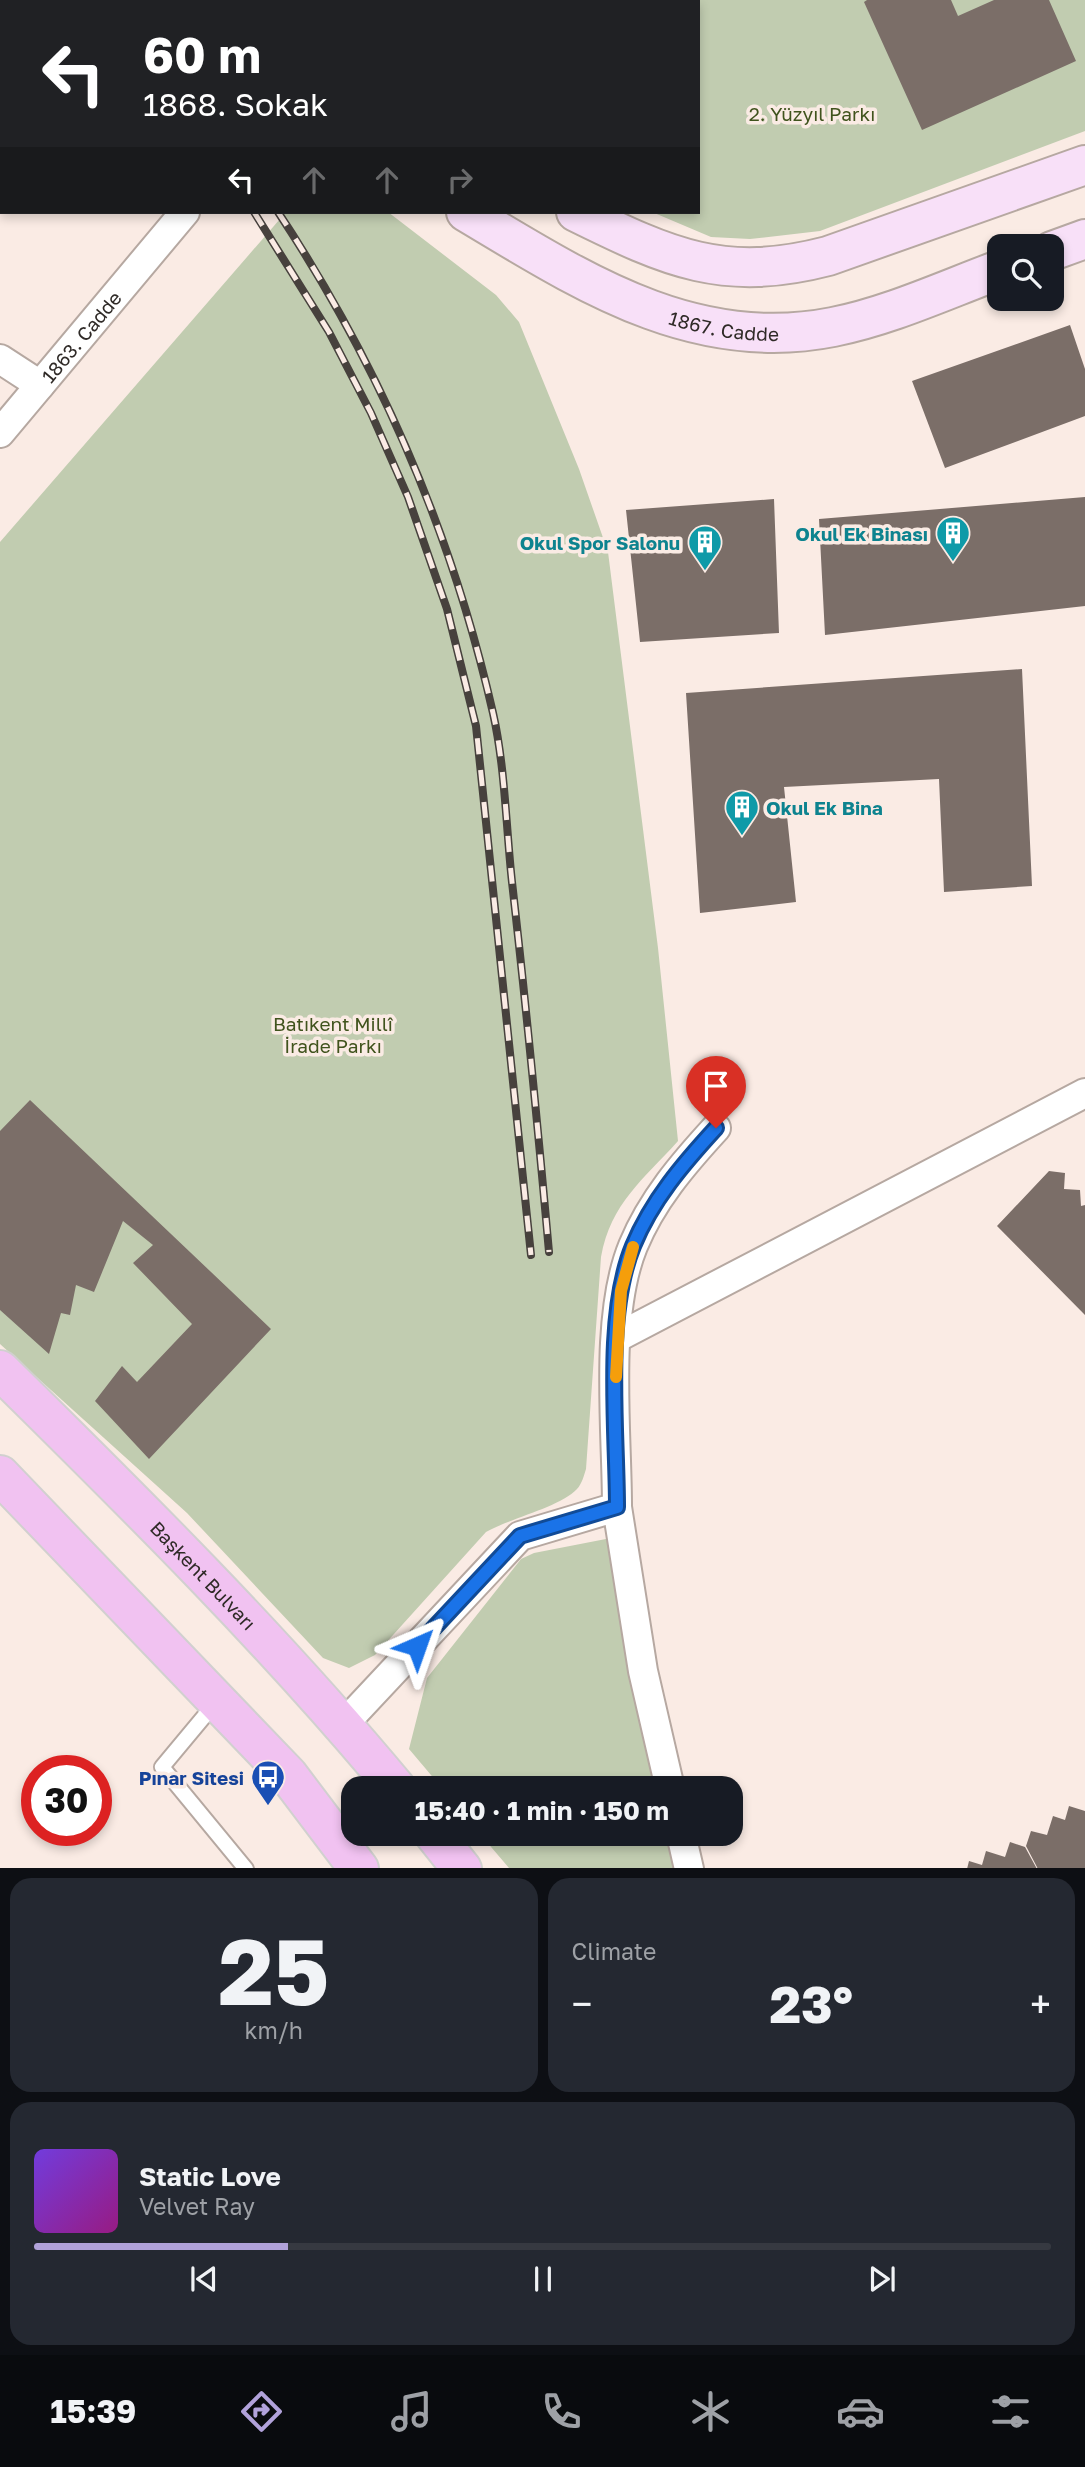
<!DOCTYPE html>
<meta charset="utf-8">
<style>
body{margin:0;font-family:"Golos Text",sans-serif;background:#242831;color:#f1f3f6;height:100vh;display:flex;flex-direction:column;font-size:26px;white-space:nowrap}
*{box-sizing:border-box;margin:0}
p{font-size:23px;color:#9ea1a6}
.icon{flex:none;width:38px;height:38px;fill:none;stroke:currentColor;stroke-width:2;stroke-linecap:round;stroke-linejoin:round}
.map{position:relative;height:1868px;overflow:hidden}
.sheet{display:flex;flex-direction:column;gap:10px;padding:10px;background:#0d0f14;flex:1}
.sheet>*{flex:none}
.banner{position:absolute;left:0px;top:0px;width:700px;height:214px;box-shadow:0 4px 10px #0003;background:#202124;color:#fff;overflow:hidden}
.controls{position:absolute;left:987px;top:234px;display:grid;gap:14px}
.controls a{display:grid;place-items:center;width:77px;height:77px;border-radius:14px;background:#171b24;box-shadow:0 4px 10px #0003;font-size:35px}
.speed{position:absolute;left:21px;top:1755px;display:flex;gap:14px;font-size:35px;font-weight:700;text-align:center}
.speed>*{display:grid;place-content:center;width:91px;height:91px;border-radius:50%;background:#171b24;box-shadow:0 4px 10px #0003;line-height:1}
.speed .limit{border:10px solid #d22;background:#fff;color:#111}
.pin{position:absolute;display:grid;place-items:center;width:60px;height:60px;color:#fff;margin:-72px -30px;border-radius:50% 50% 50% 0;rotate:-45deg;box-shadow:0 0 7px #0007}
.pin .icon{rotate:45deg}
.me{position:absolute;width:77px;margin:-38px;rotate:43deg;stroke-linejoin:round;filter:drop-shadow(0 0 5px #0008)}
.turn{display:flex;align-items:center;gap:24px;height:147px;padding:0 28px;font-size:32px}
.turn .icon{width:91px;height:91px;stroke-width:2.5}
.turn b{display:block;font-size:49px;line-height:60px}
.lanes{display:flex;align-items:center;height:66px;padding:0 28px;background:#0003;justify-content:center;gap:35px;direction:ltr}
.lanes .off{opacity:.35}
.big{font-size:52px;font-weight:700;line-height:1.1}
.sheet .card{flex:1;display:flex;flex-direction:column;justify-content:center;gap:10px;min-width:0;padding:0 24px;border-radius:21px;background:#242831}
.sheet .dial{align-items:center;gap:0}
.dial b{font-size:91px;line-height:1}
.song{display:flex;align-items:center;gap:21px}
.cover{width:84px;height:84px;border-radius:10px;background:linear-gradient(135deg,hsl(260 70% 55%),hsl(310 70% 35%))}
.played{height:7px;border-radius:4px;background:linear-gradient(90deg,#b1a2da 25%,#363941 25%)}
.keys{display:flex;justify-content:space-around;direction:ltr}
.heat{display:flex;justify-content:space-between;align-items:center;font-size:38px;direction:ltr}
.sheet .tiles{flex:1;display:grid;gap:10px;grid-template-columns:1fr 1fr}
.card:last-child{grid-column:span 2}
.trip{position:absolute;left:341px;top:1776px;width:402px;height:70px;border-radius:21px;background:#171b24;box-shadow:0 4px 10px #0003;font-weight:700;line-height:70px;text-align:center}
.menu{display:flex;height:112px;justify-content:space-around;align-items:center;background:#090b0e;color:#9ea1a6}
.menu .icon{width:49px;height:49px}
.menu .on{color:#b1a2da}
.menu b{font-size:32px;color:#f1f3f6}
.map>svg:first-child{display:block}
</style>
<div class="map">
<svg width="1085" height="1869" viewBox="0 0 1085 1869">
<rect width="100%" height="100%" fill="#faebe4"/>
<!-- green -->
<path fill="#c1ccb0" d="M 315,0 L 1085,0 L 1085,131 L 820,231 L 750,239 L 711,237 L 652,212 L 698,212 L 698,2 Z
M 286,212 L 388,212 L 496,295 L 519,322 L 579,469 L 608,552 L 658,948 L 678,1141 C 643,1180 611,1203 601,1257 L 586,1469 C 584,1475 582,1484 577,1489 C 560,1507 511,1518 486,1532 L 375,1655 L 349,1668 L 323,1658 L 187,1513 L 0,1344 L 0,542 Z
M 611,1538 L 664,1788 L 442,1788 L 409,1749 L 427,1678 L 521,1559 L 534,1553 Z
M 480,1834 L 673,1834 L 681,1868 L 509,1868 Z"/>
<!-- building -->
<path fill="#7b6e68" d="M 867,0 L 951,0 L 958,16 L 994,0 L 1049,0 L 1076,61 L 922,130 L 864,2 Z
M 1070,325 L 1085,369 L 1085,416 L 945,468 L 912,381 Z
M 1085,497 L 1085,606 L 825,635 L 819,519 Z
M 774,499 L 779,633 L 640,642 L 626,510 Z
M 1022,669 L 1032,886 L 944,892 L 939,779 L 784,787 L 796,902 L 700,913 L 686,693 Z
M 30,1100 L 271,1329 L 149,1459 L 95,1401 L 122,1366 L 137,1382 L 192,1324 L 133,1263 L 153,1245 L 123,1221 L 94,1292 L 76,1285 L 70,1315 L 61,1313 L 49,1354 L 0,1310 L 0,1131 Z
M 1049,1171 L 1065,1173 L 1064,1189 L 1080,1190 L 1081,1206 L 1085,1205 L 1085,1315 L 997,1226 Z
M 1069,1806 L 1085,1811 L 1085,1869 L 1038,1869 L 1026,1846 L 1031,1831 L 1047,1835 L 1053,1816 L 1065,1820 Z
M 1010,1842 L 1025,1847 L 1037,1869 L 967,1869 L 969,1861 L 982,1865 L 986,1851 L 1005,1857 Z"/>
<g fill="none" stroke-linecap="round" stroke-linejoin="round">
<!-- lane casing -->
<g stroke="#b6a8a1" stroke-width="18">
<path id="lane" d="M 217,1701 L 162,1767 L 246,1869"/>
</g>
<!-- street casing -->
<g stroke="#b6a8a1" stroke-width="32">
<g id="street">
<path d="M 0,359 L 40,385"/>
<path id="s1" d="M 0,433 L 185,212"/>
<path d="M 616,1338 L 1085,1093"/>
<path d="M 617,1507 L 643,1671 L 670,1788"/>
<path d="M 343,1725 L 520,1536 L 617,1507 C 617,1430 604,1317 633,1246 C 652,1200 683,1164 716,1128"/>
<path d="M 681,1834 L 689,1869"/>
</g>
</g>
<!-- secondary casing -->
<g stroke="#b6a8a1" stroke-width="42">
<g id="secondary">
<path d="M 237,0 L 238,2"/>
<path d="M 277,0 L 278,2"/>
<path id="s2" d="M 466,212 C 580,280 693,355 833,327 C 889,316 945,290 999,270"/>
<path d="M 576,212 C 669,258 724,283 828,256 L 1085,165"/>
<path d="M 1052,251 L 1085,239"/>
</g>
</g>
<!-- primary casing -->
<g stroke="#d1d0cf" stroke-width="42">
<g id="primary">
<path id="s3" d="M 0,1370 C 137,1505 273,1640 396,1788"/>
<path d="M 0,1475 L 288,1775 L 359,1869"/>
<path d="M 434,1834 L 462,1869"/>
</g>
</g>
<!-- lane -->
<use href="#lane" stroke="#fff" stroke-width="14"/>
<!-- street -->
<use href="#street" stroke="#fff" stroke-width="28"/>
<!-- secondary -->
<use href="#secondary" stroke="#f8e0f8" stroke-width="38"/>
<!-- primary -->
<use href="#primary" stroke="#f1c2f1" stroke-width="38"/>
<!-- rail casing -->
<g stroke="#47413d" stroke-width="8">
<path id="rail" d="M 61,0 L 63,2
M 91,0 L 93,2
M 254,212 L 329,332 L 371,413 L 408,497 L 447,609 L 476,726 L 531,1255
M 278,212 C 379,365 452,533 493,713 C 505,766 506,827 512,882 C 526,1005 538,1129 549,1252"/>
</g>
<!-- rail -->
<use href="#rail" stroke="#faebe4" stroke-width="5" stroke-dasharray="16" stroke-linecap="butt"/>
</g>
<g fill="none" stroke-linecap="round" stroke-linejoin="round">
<!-- route casing -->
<g stroke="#114b97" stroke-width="18">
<path id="route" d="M 417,1646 L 520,1536 L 617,1507 C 617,1431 604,1316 633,1246 C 652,1200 683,1164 716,1128"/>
</g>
<!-- route -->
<use href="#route" stroke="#1a73e8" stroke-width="12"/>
<!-- slow -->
<path stroke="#f59e0b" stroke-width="12" d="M 616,1377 L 621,1291 L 633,1247"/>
</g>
<!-- icons -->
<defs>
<g id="building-pin" transform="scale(1.75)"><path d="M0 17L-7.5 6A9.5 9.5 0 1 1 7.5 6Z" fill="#0f9aa8" stroke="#faebe4"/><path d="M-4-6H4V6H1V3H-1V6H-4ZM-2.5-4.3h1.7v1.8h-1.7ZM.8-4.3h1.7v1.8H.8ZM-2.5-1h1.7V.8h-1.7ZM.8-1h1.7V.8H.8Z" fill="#fff"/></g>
<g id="bus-pin" transform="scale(1.75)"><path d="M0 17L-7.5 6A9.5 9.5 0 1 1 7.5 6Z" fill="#1a4fb4" stroke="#faebe4"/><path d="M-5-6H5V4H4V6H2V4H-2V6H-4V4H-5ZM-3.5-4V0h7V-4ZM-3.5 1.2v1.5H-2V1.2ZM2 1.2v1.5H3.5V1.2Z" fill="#fff"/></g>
</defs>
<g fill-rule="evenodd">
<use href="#building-pin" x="953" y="533"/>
<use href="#building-pin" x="705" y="542"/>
<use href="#building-pin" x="742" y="807"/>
<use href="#bus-pin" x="268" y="1777"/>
</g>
<g text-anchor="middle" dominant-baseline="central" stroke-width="7" stroke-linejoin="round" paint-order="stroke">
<!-- park labels -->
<g font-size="19" fill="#40531d" stroke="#faebe4">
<text x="812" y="113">2. Yüzyıl Parkı</text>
<text x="333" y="1023">Batıkent Millî<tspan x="333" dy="22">İrade Parkı</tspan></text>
</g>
<!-- street labels -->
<g font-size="19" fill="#2f2a27" stroke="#faebe4">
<text stroke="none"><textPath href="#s2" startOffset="285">1867. Cadde</textPath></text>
<text stroke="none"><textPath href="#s1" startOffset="126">1863. Cadde</textPath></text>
<text stroke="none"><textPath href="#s3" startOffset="289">Başkent Bulvarı</textPath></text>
</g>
<!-- culture labels -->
<g font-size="19" font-weight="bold" fill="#0d838f" stroke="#faebe4" text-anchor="end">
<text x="928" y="533">Okul Ek Binası</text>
<text x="680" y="542">Okul Spor Salonu</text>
<text x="766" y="807" text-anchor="start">Okul Ek Bina</text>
</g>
<!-- transit labels -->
<g font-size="19" font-weight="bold" fill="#164399" stroke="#faebe4" text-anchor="end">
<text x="244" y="1777">Pınar Sitesi</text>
</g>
</g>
</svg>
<div class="controls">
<a><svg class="icon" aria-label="search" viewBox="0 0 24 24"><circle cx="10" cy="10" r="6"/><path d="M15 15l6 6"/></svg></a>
</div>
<div class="speed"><div class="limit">30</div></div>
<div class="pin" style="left:716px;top:1128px;background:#d93025"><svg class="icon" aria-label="arrive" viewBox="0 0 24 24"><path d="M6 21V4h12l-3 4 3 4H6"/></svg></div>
<svg class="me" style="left:417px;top:1646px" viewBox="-20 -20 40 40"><path d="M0-17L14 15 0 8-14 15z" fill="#1a73e8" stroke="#fff" stroke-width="4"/></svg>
<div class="trip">15:40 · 1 min · 150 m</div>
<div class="banner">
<div class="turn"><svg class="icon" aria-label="left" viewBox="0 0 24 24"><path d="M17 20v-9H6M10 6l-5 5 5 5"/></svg><div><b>60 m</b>1868. Sokak</div></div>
<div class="lanes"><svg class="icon" aria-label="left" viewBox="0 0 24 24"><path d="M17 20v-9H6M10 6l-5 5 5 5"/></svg><svg class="icon off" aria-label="ahead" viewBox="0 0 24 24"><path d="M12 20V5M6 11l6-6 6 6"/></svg><svg class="icon off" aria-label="ahead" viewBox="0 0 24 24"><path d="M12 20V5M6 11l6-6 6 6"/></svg><svg class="icon off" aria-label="right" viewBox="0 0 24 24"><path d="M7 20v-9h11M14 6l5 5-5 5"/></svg></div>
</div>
</div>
<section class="sheet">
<div class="tiles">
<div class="card dial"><b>25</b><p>km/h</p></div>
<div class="card"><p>Climate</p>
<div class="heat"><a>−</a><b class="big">23°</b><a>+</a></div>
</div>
<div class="card">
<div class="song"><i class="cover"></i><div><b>Static Love</b><p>Velvet Ray</p></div></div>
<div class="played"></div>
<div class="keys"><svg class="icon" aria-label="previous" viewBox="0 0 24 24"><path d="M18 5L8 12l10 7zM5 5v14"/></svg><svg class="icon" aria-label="pause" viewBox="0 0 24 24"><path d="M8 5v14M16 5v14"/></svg><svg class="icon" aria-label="next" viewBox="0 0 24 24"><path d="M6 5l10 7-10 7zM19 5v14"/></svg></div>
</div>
</div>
</section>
<nav class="menu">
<b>15:39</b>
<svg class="icon on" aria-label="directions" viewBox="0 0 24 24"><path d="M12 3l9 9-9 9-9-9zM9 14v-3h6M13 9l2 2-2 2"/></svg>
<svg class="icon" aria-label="music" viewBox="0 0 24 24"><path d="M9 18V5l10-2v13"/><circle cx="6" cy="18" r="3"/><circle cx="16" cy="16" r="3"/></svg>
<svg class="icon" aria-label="phone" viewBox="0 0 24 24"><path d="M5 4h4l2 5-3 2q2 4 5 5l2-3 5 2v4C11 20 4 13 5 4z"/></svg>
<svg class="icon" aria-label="climate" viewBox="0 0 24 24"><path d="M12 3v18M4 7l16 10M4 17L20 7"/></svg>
<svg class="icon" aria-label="car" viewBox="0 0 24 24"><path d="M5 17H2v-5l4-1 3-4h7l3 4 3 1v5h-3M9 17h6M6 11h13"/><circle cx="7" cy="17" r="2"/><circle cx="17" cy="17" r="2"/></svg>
<svg class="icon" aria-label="filters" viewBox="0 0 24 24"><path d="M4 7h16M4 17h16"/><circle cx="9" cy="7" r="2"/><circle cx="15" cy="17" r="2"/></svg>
</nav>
